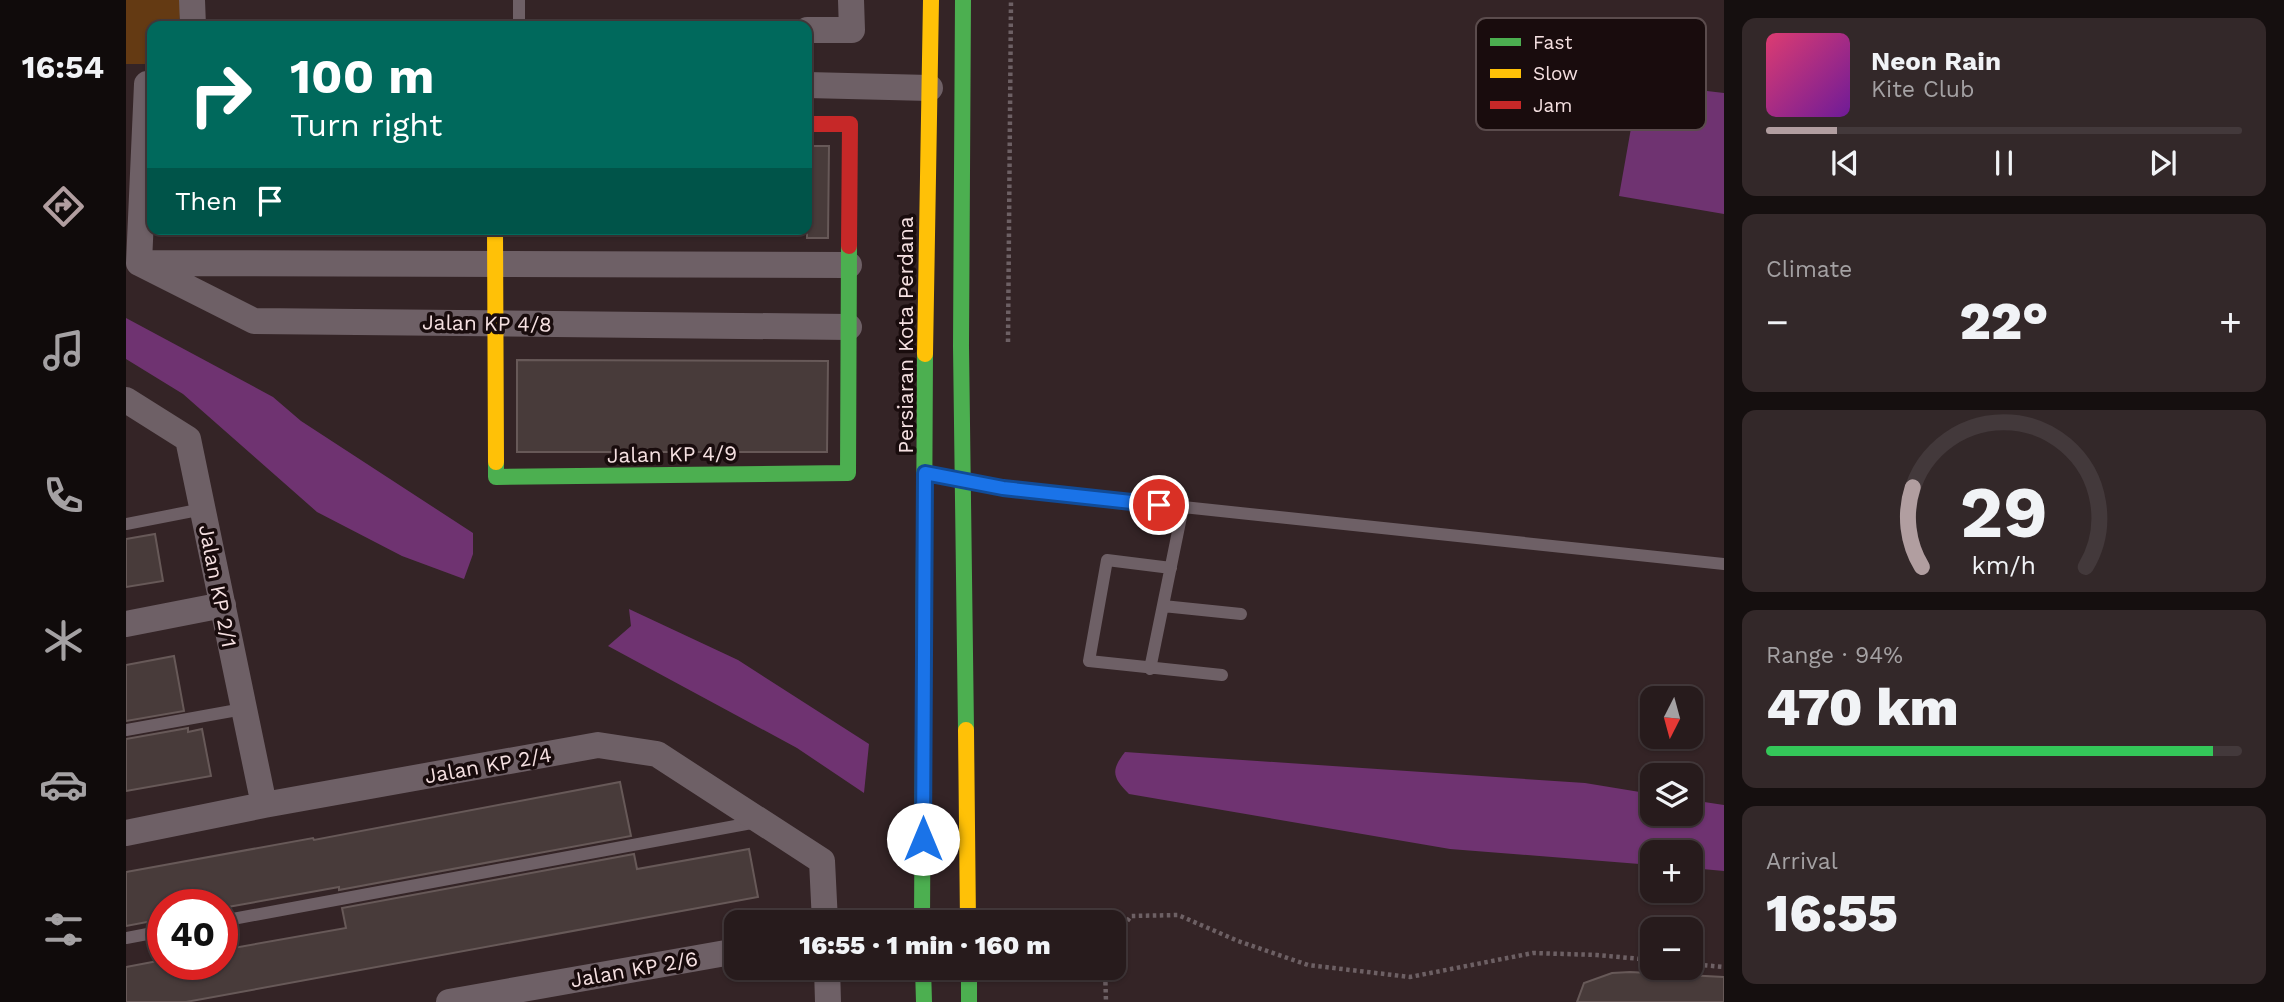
<!DOCTYPE html>
<meta charset="utf-8">
<style>
body{margin:0;font-family:"Work Sans",sans-serif;background:#332829;color:#f1f3f6;height:100vh;display:flex;flex-direction:column;font-size:26px;white-space:nowrap}
*{box-sizing:border-box;margin:0}
p{font-size:23px;color:#a4a1a3}
.icon{flex:none;width:38px;height:38px;fill:none;stroke:currentColor;stroke-width:2;stroke-linecap:round;stroke-linejoin:round}
.map{position:relative;flex:1;overflow:hidden}
.sheet{display:flex;flex-direction:column;gap:18px;padding:18px;background:#150f0f;width:560px}
.sheet>*{flex:none}
.hud{position:absolute;left:21px;top:21px;width:665px;height:214px;border-radius:14px;box-shadow:0 2px 5px #0004,0 0 0 2px #43393b;background:#00695c;color:#fff;overflow:hidden}
.needle{width:46px;rotate:186deg}
.fabs{position:absolute;left:1514px;top:686px;display:grid;gap:14px}
.fabs a{display:grid;place-items:center;width:63px;height:63px;border-radius:14px;background:#271b1c;box-shadow:0 2px 5px #0004,0 0 0 2px #43393b;font-size:35px}
.speed{position:absolute;left:21px;top:889px;display:flex;gap:14px;font-size:35px;font-weight:700;text-align:center}
.speed>*{display:grid;place-content:center;width:91px;height:91px;border-radius:50%;background:#271b1c;box-shadow:0 2px 5px #0004,0 0 0 2px #43393b;line-height:1}
.speed .limit{border:10px solid #d22;background:#fff;color:#111}
.pin{position:absolute;display:grid;place-items:center;width:60px;height:60px;color:#fff;margin:-30px;border:4px solid #fff;border-radius:50%;box-shadow:0 2px 7px #0007}
.me{position:absolute;width:77px;margin:-38px;rotate:0deg;stroke-linejoin:round;filter:drop-shadow(0 0 5px #0008)}
.turn{display:flex;align-items:center;gap:24px;height:147px;padding:0 28px;font-size:32px}
.turn .icon{width:91px;height:91px;stroke-width:2.5}
.turn b{display:block;font-size:49px;line-height:60px}
.then{display:flex;align-items:center;height:66px;padding:0 28px;background:#0003;gap:14px;font-size:26px}
.big{font-size:52px;font-weight:800;line-height:1.1}
.sheet .tile{flex:1;display:flex;flex-direction:column;justify-content:center;gap:10px;min-width:0;padding:0 24px;border-radius:14px;background:#332829}
.sheet .dial{align-items:center;gap:0}
.dial svg{height:182px;overflow:visible;fill:none;stroke:#43393b;stroke-width:7;stroke-linecap:round;text-anchor:middle}
.dial text{fill:#f1f3f6;stroke:none}
.song{display:flex;align-items:center;gap:21px}
.cover{width:84px;height:84px;border-radius:10px;background:linear-gradient(135deg,hsl(340 70% 55%),hsl(280 70% 35%))}
.played{height:7px;border-radius:4px;background:linear-gradient(90deg,#b19ea0 15%,#43393b 15%)}
.keys{display:flex;justify-content:space-around;direction:ltr}
.heat{display:flex;justify-content:space-between;align-items:center;font-size:38px;direction:ltr}
.charge{height:10px;border-radius:5px;background:linear-gradient(90deg,#34c759 94%,#43393b 0)}
.trip{position:absolute;left:598px;top:910px;width:402px;height:70px;border-radius:14px;background:#271b1c;box-shadow:0 2px 5px #0004,0 0 0 2px #43393b;font-weight:800;line-height:70px;text-align:center}
main{display:flex;flex:1;min-height:0}
.tab-bar{display:flex;flex-direction:column;width:126px;justify-content:space-around;align-items:center;background:#100b0b;color:#a4a1a3}
.tab-bar .icon{width:49px;height:49px}
.tab-bar .selected{color:#b19ea0}
.tab-bar b{font-size:32px;color:#f1f3f6}
.map>svg:first-child{display:block}
</style>
<main>
<nav class="tab-bar">
<b>16:54</b>
<svg class="icon selected" aria-label="directions" viewBox="0 0 24 24"><path d="M12 3l9 9-9 9-9-9zM9 14v-3h6M13 9l2 2-2 2"/></svg>
<svg class="icon" aria-label="music" viewBox="0 0 24 24"><path d="M9 18V5l10-2v13"/><circle cx="6" cy="18" r="3"/><circle cx="16" cy="16" r="3"/></svg>
<svg class="icon" aria-label="phone" viewBox="0 0 24 24"><path d="M5 4h4l2 5-3 2q2 4 5 5l2-3 5 2v4C11 20 4 13 5 4z"/></svg>
<svg class="icon" aria-label="climate" viewBox="0 0 24 24"><path d="M12 3v18M4 7l16 10M4 17L20 7"/></svg>
<svg class="icon" aria-label="car" viewBox="0 0 24 24"><path d="M5 17H2v-5l4-1 3-4h7l3 4 3 1v5h-3M9 17h6M6 11h13"/><circle cx="7" cy="17" r="2"/><circle cx="17" cy="17" r="2"/></svg>
<svg class="icon" aria-label="filters" viewBox="0 0 24 24"><path d="M4 7h16M4 17h16"/><circle cx="9" cy="7" r="2"/><circle cx="15" cy="17" r="2"/></svg>
</nav>
<div class="map">
<svg width="1598" height="1002" viewBox="0 0 1598 1002">
<rect width="100%" height="100%" fill="#342426"/>
<!-- green -->
<path fill="#643a13" d="M 0,0 L 55,0 L 53,26 L 26,26 L 26,64 L 0,64 Z"/>
<!-- water -->
<path fill="#6f3371" d="M 1513,83 L 1598,93 L 1598,214 L 1493,196 Z
M 0,318 L 147,397 L 175,421 L 347,533 L 347,554 L 338,579 L 276,556 L 191,512 L 57,394 L 0,359 Z
M 503,609 L 612,660 L 743,744 L 738,793 L 671,748 L 482,646 L 505,626 Z
M 999,752 L 1459,783 L 1526,794 L 1526,814 L 1564,814 L 1565,800 L 1598,805 L 1598,871 L 1565,868 L 1564,852 L 1526,852 L 1526,865 L 1324,849 L 1003,794 C 987,778 984,771 999,752 Z"/>
<!-- building -->
<path fill="#483b3a" stroke="#675958" stroke-width="2" d="M 681,146 L 703,146 L 702,238 L 681,238 Z
M 391,360 L 702,361 L 701,452 L 391,452 Z
M 29,534 L 37,581 L 0,587 L 0,539 Z
M 48,656 L 58,711 L 0,721 L 0,665 Z
M 62,728 L 62,732 L 76,729 L 85,776 L 0,791 L 0,739 Z
M 494,782 L 505,836 L 213,890 L 213,887 L 96,908 L 96,905 L 37,905 L 37,919 L 0,926 L 0,872 L 187,838 L 188,840 Z
M 623,849 L 632,897 L 60,1002 L 0,1002 L 0,967 L 37,960 L 37,964 L 96,964 L 96,950 L 220,928 L 216,908 L 508,854 L 511,869 Z
M 1504,972 L 1598,977 L 1598,1002 L 1451,1002 L 1458,983 L 1486,973 Z"/>
<g fill="none" stroke-linecap="round" stroke-linejoin="round">
<!-- path -->
<path stroke="#6d6064" stroke-width="4.5" stroke-dasharray="3.5 3.5" stroke-linecap="butt" d="M 882,342 L 885,0
M 989,938 L 1005,916 L 1052,915 L 1112,941 L 1182,965 L 1284,977 L 1407,953 L 1471,955 L 1526,960
M 1564,964 L 1598,967
M 979,968 L 980,1002"/>
<!-- lane -->
<path stroke="#6e6066" stroke-width="12" d="M 393,0 L 393,26
M 840,480 L 877,488 L 1598,564
M 0,524 L 77,509
M 1045,568 L 981,560 L 963,661 L 1096,675
M 1037,606 L 1115,614
M 1024,669 L 1057,507
M 0,730 L 117,709
M 96,921 L 631,822
M 0,938 L 37,931"/>
<!-- street -->
<path stroke="#6e6066" stroke-width="26" d="M 66,0 L 67,26
M 681,30 L 726,30 L 725,0
M 681,85 L 804,88
M 13,263 L 128,321 L 723,327
M 13,263 L 21,84
M 19,263 L 723,265
M 0,400 L 62,439 L 138,805
M 0,624 L 97,605
M 0,833 L 138,805 L 472,745 L 531,754 L 696,861 L 699,922
M 701,968 L 702,1002
M 323,1002 L 611,951"/>
<!-- fast -->
<path stroke="#4caf50" stroke-width="16" d="M 837,0 L 835,346 L 840,730
M 370,462 L 370,477 L 722,473 L 723,246
M 796,922 L 799,354
M 797,968 L 798,1002
M 843,968 L 843,1002"/>
<!-- slow -->
<path stroke="#ffc107" stroke-width="16" d="M 369,229 L 370,462
M 799,354 L 805,0
M 840,730 L 842,922"/>
<!-- jam -->
<path stroke="#c62828" stroke-width="16" d="M 681,124 L 724,124 L 723,246"/>
</g>
<g fill="none" stroke-linecap="round" stroke-linejoin="round">
<!-- route casing -->
<g stroke="#114b97" stroke-width="18">
<path id="route" d="M 797,839 L 799,473 L 877,488 L 1033,505"/>
</g>
<!-- route -->
<use href="#route" stroke="#1a73e8" stroke-width="12"/>
</g>
<g text-anchor="middle" dominant-baseline="central" stroke-width="7" stroke-linejoin="round" paint-order="stroke">
<!-- street labels -->
<g font-size="21" fill="#f5e0e1" stroke="#190c0d">
<text transform="translate(361 323) rotate(1)">Jalan KP 4/8</text>
<text transform="translate(779 335) rotate(-90)">Persiaran Kota Perdana</text>
<text transform="translate(546 454) rotate(-1)">Jalan KP 4/9</text>
<text transform="translate(92 586) rotate(79)">Jalan KP 2/1</text>
<text transform="translate(362 765) rotate(-10)">Jalan KP 2/4</text>
<text transform="translate(508 969) rotate(-10)">Jalan KP 2/6</text>
</g>
</g>
<!-- legend -->
<rect x="1350" y="18" width="230" height="112" rx="10" fill="#190c0d" stroke="#5b4c4d" stroke-width="2"/>
<rect x="1364" y="38" width="31" height="8" fill="#4caf50"/>
<rect x="1364" y="69" width="31" height="9" fill="#ffc107"/>
<rect x="1364" y="101" width="31" height="8" fill="#c62828"/>
<g font-size="19" fill="#f5e0e1">
<text x="1407" y="49">Fast</text>
<text x="1407" y="80">Slow</text>
<text x="1407" y="112">Jam</text>
</g>
</svg>
<div class="fabs">
<a><svg class="needle" viewBox="-14 -14 28 28"><path d="M0-13l5 13h-10z" fill="#e53935"/><path d="M0 13l5-13h-10z" fill="#a4a1a3"/></svg></a>
<a><svg class="icon" aria-label="layers" viewBox="0 0 24 24"><path d="M12 4l9 5-9 5-9-5zM3 14l9 5 9-5"/></svg></a>
<a>+</a>
<a>−</a>
</div>
<div class="speed"><div class="limit">40</div></div>
<div class="pin" style="left:1033px;top:505px;background:#d93025"><svg class="icon" aria-label="arrive" viewBox="0 0 24 24"><path d="M6 21V4h12l-3 4 3 4H6"/></svg></div>
<svg class="me" style="left:797px;top:839px" viewBox="-20 -20 40 40"><circle r="19" fill="#fff"/><path d="M0-13L10 11 0 6-10 11z" fill="#1a73e8"/></svg>
<div class="trip">16:55 · 1 min · 160 m</div>
<div class="hud">
<div class="turn"><svg class="icon" aria-label="right" viewBox="0 0 24 24"><path d="M7 20v-9h11M14 6l5 5-5 5"/></svg><div><b>100 m</b>Turn right</div></div>
<div class="then">Then<svg class="icon" aria-label="arrive" viewBox="0 0 24 24"><path d="M6 21V4h12l-3 4 3 4H6"/></svg></div>
</div>
</div>
<section class="sheet">
<div class="tile">
<div class="song"><i class="cover"></i><div><b>Neon Rain</b><p>Kite Club</p></div></div>
<div class="played"></div>
<div class="keys"><svg class="icon" aria-label="previous" viewBox="0 0 24 24"><path d="M18 5L8 12l10 7zM5 5v14"/></svg><svg class="icon" aria-label="pause" viewBox="0 0 24 24"><path d="M8 5v14M16 5v14"/></svg><svg class="icon" aria-label="next" viewBox="0 0 24 24"><path d="M6 5l10 7-10 7zM19 5v14"/></svg></div>
</div>
<div class="tile"><p>Climate</p>
<div class="heat"><a>−</a><b class="big">22°</b><a>+</a></div>
</div>
<div class="tile dial"><svg viewBox="0 0 100 80">
<path d="M14 69A42 42 0 1 1 86 69"/>
<path d="M14 69A42 42 0 0 1 10 34" stroke="#b19ea0"/>
<text x="50" y="56" font-size="32" font-weight="700">29</text>
<text x="50" y="72" font-size="11">km/h</text>
</svg></div>
<div class="tile"><p>Range · 94%</p><b class="big">470 km</b><div class="charge"></div></div>
<div class="tile"><p>Arrival</p><b class="big">16:55</b></div>
</section>
</main>
